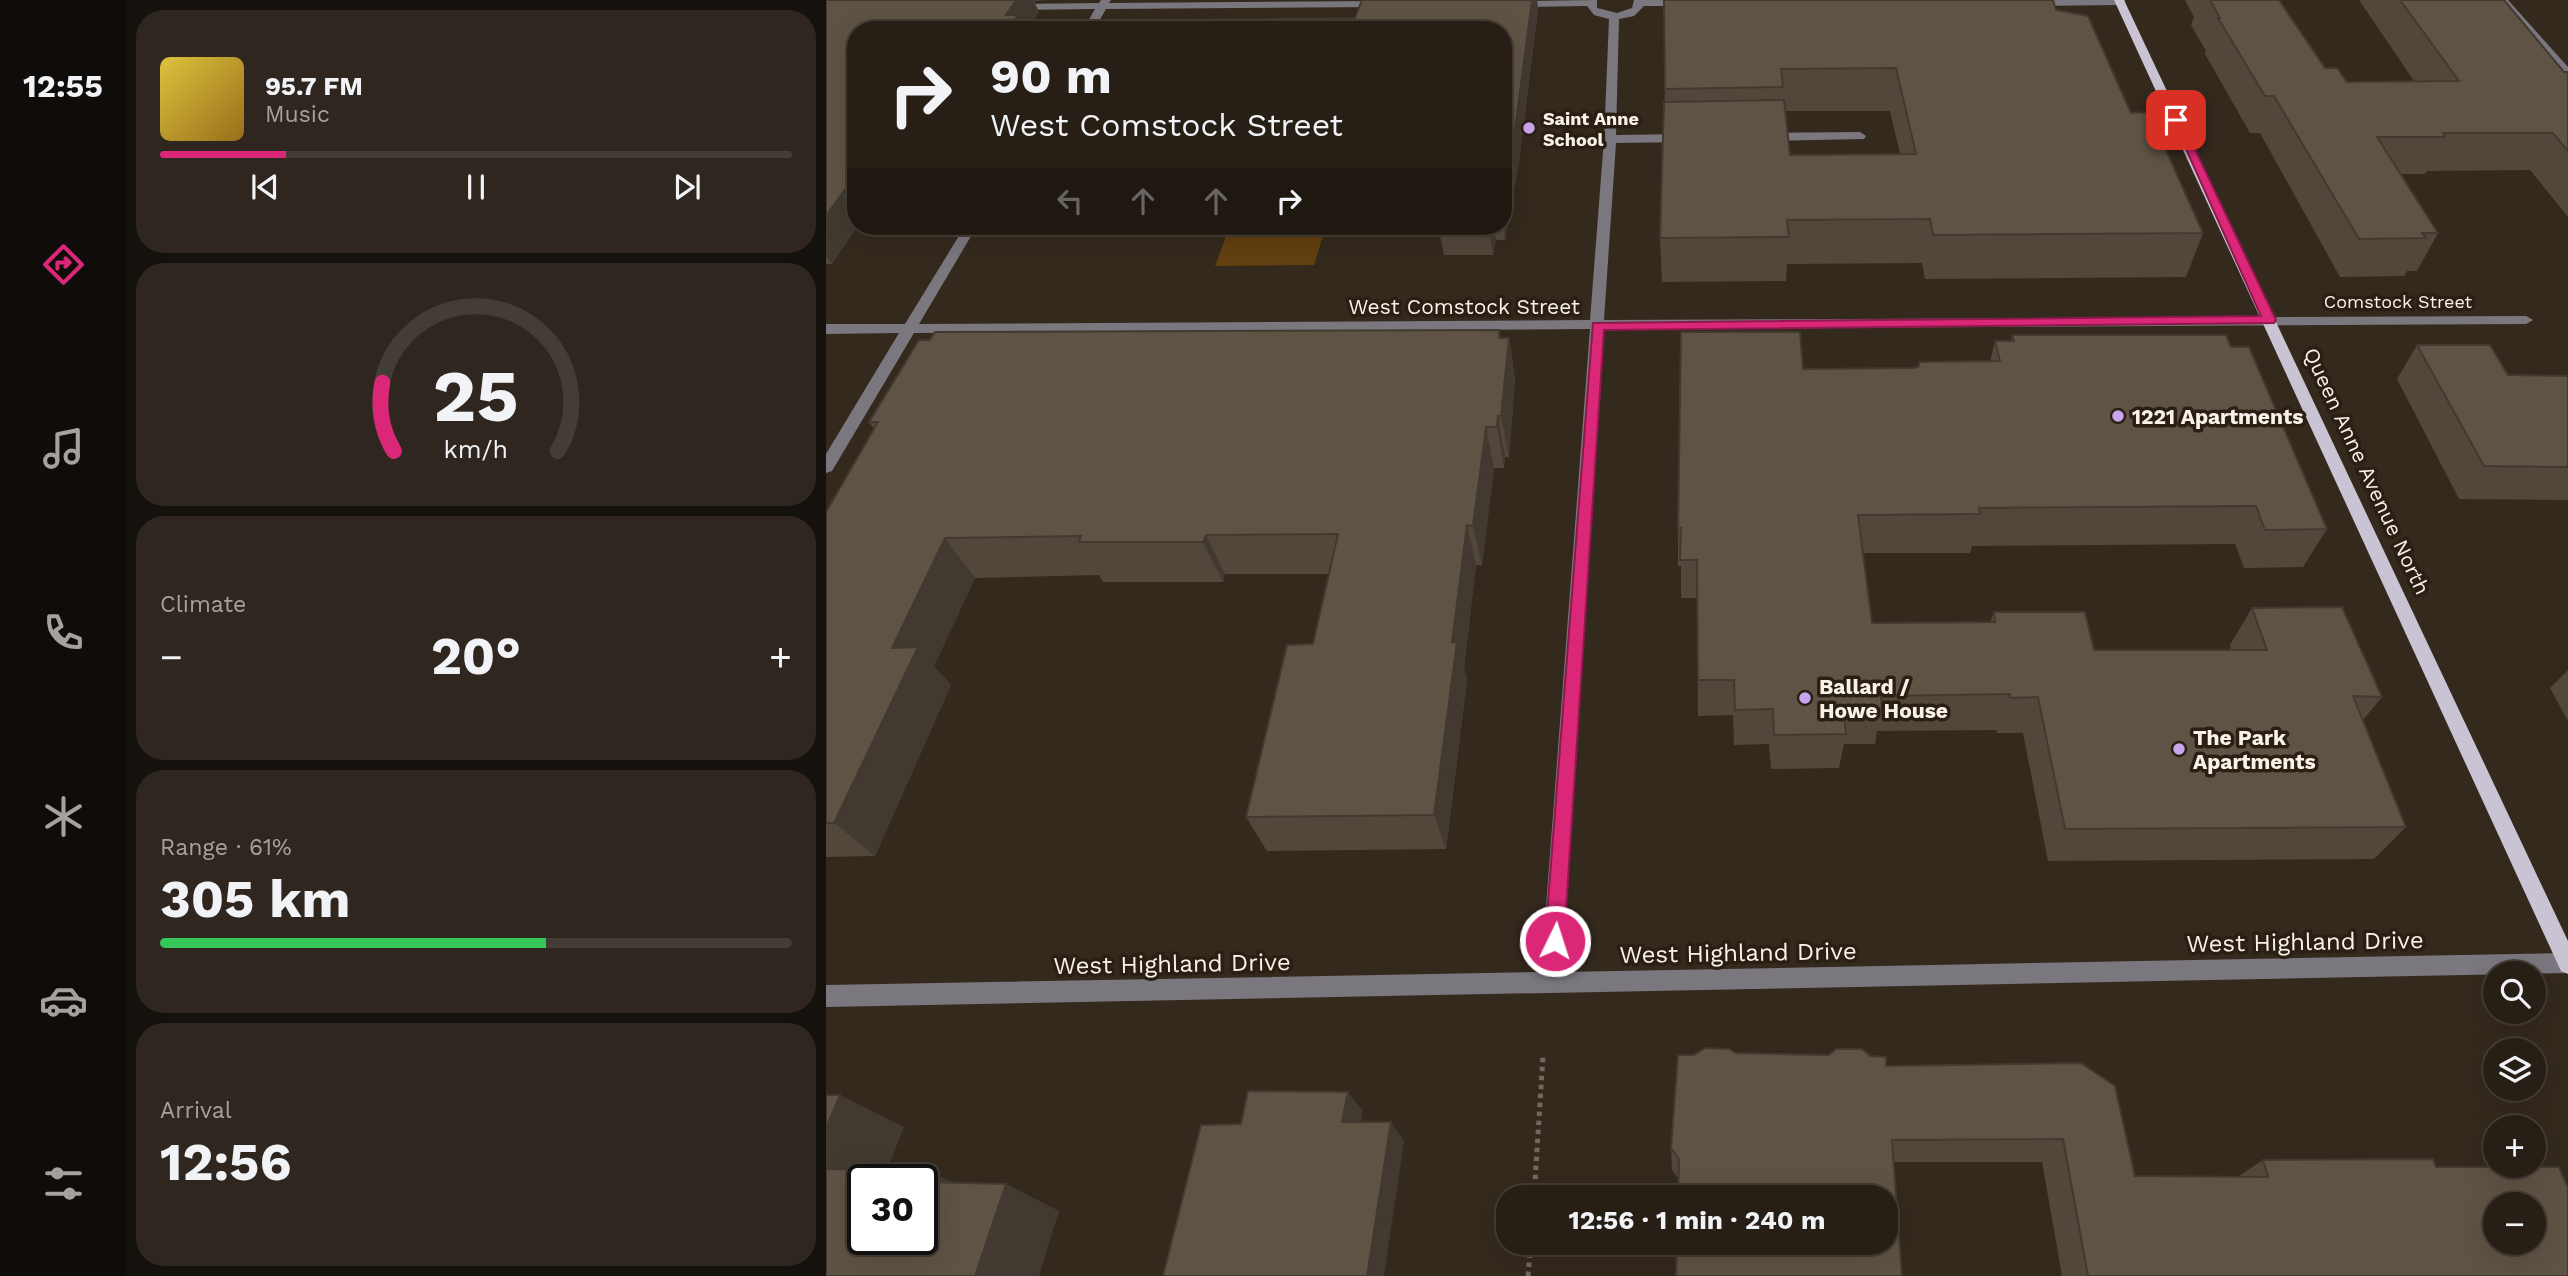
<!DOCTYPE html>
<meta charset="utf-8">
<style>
body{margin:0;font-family:"Work Sans",sans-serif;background:#2f271f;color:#f1f3f6;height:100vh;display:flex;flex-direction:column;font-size:26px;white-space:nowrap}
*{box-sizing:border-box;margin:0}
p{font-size:23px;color:#a4a2a1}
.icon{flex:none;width:38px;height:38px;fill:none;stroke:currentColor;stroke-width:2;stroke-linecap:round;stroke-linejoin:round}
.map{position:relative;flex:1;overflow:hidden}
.panel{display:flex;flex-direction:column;gap:10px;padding:10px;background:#15110c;width:700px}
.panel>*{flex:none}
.top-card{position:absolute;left:21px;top:21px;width:665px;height:214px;border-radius:28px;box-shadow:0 7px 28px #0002,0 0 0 2px #433d35;background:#271f16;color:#f1f3f6;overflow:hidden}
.buttons{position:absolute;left:1657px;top:961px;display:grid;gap:14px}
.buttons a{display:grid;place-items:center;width:63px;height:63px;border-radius:50%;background:#271f16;box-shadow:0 7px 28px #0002,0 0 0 2px #433d35;font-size:35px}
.speed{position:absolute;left:21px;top:1164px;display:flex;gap:14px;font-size:35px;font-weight:700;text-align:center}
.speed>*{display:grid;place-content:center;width:91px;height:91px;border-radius:50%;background:#271f16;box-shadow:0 7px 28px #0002,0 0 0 2px #433d35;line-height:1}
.speed .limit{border:4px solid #111;border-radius:10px;background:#fff;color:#111}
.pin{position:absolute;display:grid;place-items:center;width:60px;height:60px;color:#fff;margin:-30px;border-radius:14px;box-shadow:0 4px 10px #0006}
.me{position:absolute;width:77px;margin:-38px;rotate:4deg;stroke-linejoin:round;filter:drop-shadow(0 0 5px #0008)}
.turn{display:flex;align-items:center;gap:24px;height:147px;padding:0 28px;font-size:32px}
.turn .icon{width:91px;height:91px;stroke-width:2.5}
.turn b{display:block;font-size:49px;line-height:60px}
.lanes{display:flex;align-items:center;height:66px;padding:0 28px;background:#0003;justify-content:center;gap:35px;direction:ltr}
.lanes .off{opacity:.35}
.big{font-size:52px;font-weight:700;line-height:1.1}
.panel .widget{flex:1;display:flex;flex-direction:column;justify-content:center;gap:10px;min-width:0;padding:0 24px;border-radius:28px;background:#2f271f}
.panel .dial{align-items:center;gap:0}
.dial svg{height:182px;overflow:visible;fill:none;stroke:#433d35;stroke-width:7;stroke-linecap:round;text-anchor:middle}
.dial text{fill:#f1f3f6;stroke:none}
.song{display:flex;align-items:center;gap:21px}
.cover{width:84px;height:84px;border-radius:10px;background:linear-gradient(135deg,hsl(50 70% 55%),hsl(40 70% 35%))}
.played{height:7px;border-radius:4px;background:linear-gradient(90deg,#db2777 20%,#433d35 20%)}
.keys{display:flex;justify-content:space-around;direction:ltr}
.heat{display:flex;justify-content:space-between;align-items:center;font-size:38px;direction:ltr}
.charge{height:10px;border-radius:5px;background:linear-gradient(90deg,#34c759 61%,#433d35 0)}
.trip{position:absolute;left:670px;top:1185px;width:402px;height:70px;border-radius:28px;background:#271f16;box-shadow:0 7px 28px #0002,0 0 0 2px #433d35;font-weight:700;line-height:70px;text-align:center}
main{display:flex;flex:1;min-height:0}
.menu{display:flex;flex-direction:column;width:126px;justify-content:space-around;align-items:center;background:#100c09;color:#a4a2a1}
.menu .icon{width:49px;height:49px}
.menu .active{color:#db2777}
.menu b{font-size:32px;color:#f1f3f6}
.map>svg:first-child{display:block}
</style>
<main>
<nav class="menu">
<b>12:55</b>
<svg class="icon active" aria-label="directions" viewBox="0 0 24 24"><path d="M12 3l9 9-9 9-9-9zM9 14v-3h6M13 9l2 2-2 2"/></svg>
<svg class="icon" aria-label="music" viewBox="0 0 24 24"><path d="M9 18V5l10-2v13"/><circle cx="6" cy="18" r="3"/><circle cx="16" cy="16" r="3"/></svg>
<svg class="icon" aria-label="phone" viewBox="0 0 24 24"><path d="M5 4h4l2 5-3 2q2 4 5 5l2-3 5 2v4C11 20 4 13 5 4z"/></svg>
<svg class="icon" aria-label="climate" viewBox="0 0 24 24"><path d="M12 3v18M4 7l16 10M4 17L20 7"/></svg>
<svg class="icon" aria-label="car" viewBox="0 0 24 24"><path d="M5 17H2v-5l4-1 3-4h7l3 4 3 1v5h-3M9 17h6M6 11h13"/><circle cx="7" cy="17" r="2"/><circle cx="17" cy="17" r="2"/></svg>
<svg class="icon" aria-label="filters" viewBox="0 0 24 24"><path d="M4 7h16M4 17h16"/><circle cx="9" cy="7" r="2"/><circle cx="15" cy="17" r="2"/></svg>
</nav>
<section class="panel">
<div class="widget">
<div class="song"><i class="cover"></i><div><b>95.7 FM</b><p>Music</p></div></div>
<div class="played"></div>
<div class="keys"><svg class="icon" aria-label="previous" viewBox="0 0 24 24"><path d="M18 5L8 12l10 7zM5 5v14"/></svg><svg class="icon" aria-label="pause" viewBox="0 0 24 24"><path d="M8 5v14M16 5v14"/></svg><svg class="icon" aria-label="next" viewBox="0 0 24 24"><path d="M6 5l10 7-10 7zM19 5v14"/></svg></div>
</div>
<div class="widget dial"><svg viewBox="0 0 100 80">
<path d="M14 69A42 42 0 1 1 86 69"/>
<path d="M14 69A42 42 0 0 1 9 39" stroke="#db2777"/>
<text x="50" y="56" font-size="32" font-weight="700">25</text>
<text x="50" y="72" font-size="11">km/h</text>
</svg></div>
<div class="widget"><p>Climate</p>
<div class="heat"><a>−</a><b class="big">20°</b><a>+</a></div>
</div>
<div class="widget"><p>Range · 61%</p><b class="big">305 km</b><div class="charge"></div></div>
<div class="widget"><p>Arrival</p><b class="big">12:56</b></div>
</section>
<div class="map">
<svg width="1742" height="1276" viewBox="0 0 1742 1276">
<rect width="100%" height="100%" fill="#34291d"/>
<!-- green -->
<path fill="#63400f" d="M 404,226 L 500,226 L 488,265 L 389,266 Z"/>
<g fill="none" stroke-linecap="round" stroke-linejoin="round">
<!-- path -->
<path stroke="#72685d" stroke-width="5" stroke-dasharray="4.5 4.5" stroke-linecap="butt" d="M 708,1197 L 717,1056
M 702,1276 L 705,1242"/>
<!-- minor -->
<path fill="#7b777e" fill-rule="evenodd" d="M 275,0 L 285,0 L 283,3 L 557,1 L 562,4 L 557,7 L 280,9 L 268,30 L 257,30 L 269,9 L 186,10 L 181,7 L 186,4 L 273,3 Z
M 771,0 L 771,8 L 791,13 L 806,8 L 808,0 L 862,0 L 866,3 L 861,6 L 818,6 L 808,16 L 793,19 L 790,135 L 861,134 L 867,138 L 861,142 L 790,143 L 778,320 L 1700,316 L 1707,320 L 1700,324 L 778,329 L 736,972 L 1742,953 L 1742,973 L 0,1007 L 0,985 L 715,972 L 764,329 L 88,333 L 6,471 L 0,473 L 0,454 L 73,333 L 0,334 L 0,324 L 79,324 L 139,226 L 151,226 L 93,324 L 764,320 L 778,139 L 783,19 L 768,15 L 761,6 L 690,7 L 685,4 L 690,1 Z
M 1299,0 L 1299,4 L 1295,5 L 1204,6 L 1199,3 L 1203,0 Z
M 1671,0 L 1682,0 L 1742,67 L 1742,77 L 1738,76 Z
M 1034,132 L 1040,136 L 1038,139 L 938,141 L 932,137 L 938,133 Z"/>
<!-- major -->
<path fill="#cac3d3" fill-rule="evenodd" d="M 1288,0 L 1298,0 L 1742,941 L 1742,974 L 1735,971 Z"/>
</g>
<!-- wall -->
<path fill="#52473b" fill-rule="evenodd" d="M 0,0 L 221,0 L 208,1 L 213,12 L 201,30 L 30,30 L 6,264 L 0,264 Z
M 536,0 L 711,0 L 712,9 L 693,162 L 679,240 L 670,240 L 667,255 L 618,255 L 612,226 L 677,226 L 677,30 L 529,18 Z
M 1359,0 L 1453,0 L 1499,68 L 1521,82 L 1588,81 L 1533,0 L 1678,0 L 1738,72 L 1742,72 L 1742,217 L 1704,170 L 1601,171 L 1599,174 L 1575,174 L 1612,233 L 1591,271 L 1581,271 L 1578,276 L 1514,277 L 1434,133 L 1424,133 L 1379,54 L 1380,51 L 1365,25 L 1368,17 Z
M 1230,10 L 1305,113 L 1377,233 L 1360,277 L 1099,279 L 1096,263 L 961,264 L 960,281 L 836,282 L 834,238 L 839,89 ZM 960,111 L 1064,111 L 1074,154 L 964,155 Z
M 673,330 L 675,338 L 683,338 L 689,379 L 683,457 L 679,457 L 678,468 L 668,468 L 656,565 L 650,565 L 638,668 L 641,680 L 620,849 L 441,851 L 420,817 L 487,644 L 503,574 L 399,574 L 397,582 L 277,582 L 273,575 L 149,578 L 108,666 L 125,685 L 49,856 L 0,857 L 0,512 L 48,429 L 43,422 Z
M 1186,335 L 1405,347 L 1501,529 L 1477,567 L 1418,568 L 1409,544 L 1146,546 L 1144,553 L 1037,553 L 1046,623 L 1164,622 L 1168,612 L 1268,650 L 1405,650 L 1404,645 L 1426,608 L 1556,697 L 1537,720 L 1580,827 L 1548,859 L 1222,861 L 1197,733 L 1171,733 L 1171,730 L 1051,731 L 1049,744 L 1018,744 L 1013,768 L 945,769 L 943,744 L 908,745 L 907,715 L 872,716 L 871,598 L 855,598 L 855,566 L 852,566 L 852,528 L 1088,368 L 1092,366 L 1093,362 L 1164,362 L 1169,341 L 1185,341 Z
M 1591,345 L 1682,375 L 1742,376 L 1742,500 L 1633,499 L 1571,379 Z
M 1742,670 L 1742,721 L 1724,688 Z
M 910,1053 L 1044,1056 L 1060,1066 L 1255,1063 L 1309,1176 L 1413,1176 L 1437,1160 L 1610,1167 L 1742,1276 L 1236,1276 L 1216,1162 L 1068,1162 L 853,1179 L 846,1170 L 845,1148 Z"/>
<!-- shaded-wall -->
<path fill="#423a30" d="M 190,0 L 207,0 L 213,12 L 201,30 L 182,30 L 180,15 Z
M 706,0 L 711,0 L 712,9 L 693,162 L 679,240 L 677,226 L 677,192 Z
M 30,174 L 30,226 L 32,226 L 6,264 L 0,256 L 0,216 Z
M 663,226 L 668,226 L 670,240 L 667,255 Z
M 673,330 L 680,368 L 683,338 L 689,379 L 683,457 L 675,416 L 673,338 Z
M 672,416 L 679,457 L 678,468 L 671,427 Z
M 660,427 L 668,468 L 656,565 L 647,526 Z
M 641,525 L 650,565 L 638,668 L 641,680 L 620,849 L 608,815 L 626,642 Z
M 380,535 L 399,574 L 397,582 L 377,542 Z
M 119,538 L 149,578 L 108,666 L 125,685 L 49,856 L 8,823 L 66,648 Z
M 522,1092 L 537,1111 L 532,1140 L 516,1122 Z
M 14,1095 L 78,1127 L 57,1180 L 0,1177 L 0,1128 Z
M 565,1122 L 578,1141 L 558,1276 L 541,1276 Z
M 101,1170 L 160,1198 L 96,1183 Z
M 180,1184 L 233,1211 L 213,1276 L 149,1276 Z"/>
<!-- building -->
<path fill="#5f5345" stroke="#423a30" stroke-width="2" fill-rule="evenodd" d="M 0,0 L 190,0 L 180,15 L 192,15 L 182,30 L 30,30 L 30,174 L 0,216 Z
M 536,0 L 706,0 L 689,130 L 677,192 L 677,30 L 373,30 L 377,20 L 529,18 Z
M 838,0 L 1227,0 L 1230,10 L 1262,16 L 1305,113 L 1323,112 L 1377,233 L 1107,235 L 1104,219 L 961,220 L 963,237 L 834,238 L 838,102 L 958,100 L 964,155 L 1090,154 L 1070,68 L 955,69 L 957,87 L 839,89 Z
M 1384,0 L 1453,0 L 1499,68 L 1511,68 L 1521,82 L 1633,81 L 1574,0 L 1678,0 L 1738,72 L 1742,72 L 1742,151 L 1727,133 L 1617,133 L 1619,137 L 1551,137 L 1612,233 L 1596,233 L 1600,238 L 1533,239 L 1448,96 L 1439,96 L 1392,18 L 1394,18 Z
M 673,330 L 673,338 L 683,338 L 675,416 L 672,416 L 671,427 L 660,427 L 647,526 L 641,525 L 626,642 L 631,642 L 608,815 L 420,817 L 461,645 L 487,644 L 512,534 L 380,535 L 377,542 L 253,542 L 255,536 L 119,538 L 66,648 L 92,647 L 8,823 L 0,823 L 0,512 L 52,422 L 43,422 L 93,340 L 104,340 L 109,332 Z
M 855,332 L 974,332 L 977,369 L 1088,368 L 1093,366 L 1093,362 L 1174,361 L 1169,341 L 1188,341 L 1186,335 L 1400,335 L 1405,347 L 1423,347 L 1501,529 L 1439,530 L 1430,506 L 1153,508 L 1154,514 L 1032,515 L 1046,623 L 1169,622 L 1168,612 L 1259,612 L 1268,650 L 1441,650 L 1426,608 L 1516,607 L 1556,697 L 1527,696 L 1580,827 L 1239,829 L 1212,697 L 1184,698 L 1184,694 L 1055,696 L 1056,708 L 1017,709 L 1020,734 L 948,735 L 947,709 L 909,710 L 908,680 L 872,680 L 871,560 L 854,560 L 855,528 L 852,528 Z
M 1591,345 L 1664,345 L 1682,375 L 1742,376 L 1742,467 L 1658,466 Z
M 879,1048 L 903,1049 L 910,1053 L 1003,1055 L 1010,1049 L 1036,1049 L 1044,1056 L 1060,1057 L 1060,1066 L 1255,1063 L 1289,1086 L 1309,1176 L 1442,1177 L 1437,1160 L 1607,1159 L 1610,1167 L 1733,1167 L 1742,1188 L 1742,1276 L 1262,1276 L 1237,1139 L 1066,1140 L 1076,1276 L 850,1276 L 851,1242 L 1060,1242 L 1060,1197 L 852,1197 L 853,1159 L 845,1148 L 852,1055 L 868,1055 ZM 1670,1204 L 1708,1204 L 1708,1242 L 1670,1242 Z
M 422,1091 L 522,1092 L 516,1122 L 565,1122 L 541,1276 L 337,1276 L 375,1125 L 415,1124 Z
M 0,1095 L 14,1095 L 0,1128 Z
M 0,1169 L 101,1170 L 96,1181 L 96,1180 L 37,1180 L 37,1239 L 96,1239 L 96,1182 L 180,1184 L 149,1276 L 0,1276 Z"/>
<!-- route -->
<path fill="#db2777" stroke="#8e194d" stroke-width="2" d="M 1346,118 L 1355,120 L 1450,320 L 1448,323 L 778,330 L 738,941 L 735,948 L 729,950 L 722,948 L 719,941 L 767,323 L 1435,316 Z"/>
<!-- markers -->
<g fill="#c9a5ee" stroke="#2a1f13" stroke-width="2.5">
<circle cx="703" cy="128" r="7"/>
<circle cx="1292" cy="416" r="7"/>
<circle cx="979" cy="698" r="7"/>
<circle cx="1353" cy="749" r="7"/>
</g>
<g text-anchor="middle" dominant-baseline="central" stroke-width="7" stroke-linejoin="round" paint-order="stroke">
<!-- far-poi labels -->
<g font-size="18" font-weight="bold" fill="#faf2ea" stroke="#2a1f13" text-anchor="start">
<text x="717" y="118">Saint Anne<tspan x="717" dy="21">School</tspan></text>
</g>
<!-- far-street labels -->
<g font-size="18" fill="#faf2ea" stroke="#2a1f13">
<text x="1572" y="301">Comstock Street</text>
</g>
<!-- street labels -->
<g font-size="21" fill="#faf2ea" stroke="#2a1f13">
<text x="638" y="306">West Comstock Street</text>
<text transform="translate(1541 471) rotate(65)">Queen Anne Avenue North</text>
</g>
<!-- poi labels -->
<g font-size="21" font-weight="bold" fill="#faf2ea" stroke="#2a1f13" text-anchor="start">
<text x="1306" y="416">1221 Apartments</text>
<text x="993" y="686">Ballard /<tspan x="993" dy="24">Howe House</tspan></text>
<text x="1367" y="737">The Park<tspan x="1367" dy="24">Apartments</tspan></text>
</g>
<!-- near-street labels -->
<g font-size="24" fill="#faf2ea" stroke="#2a1f13">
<text transform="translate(1479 942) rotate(-1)">West Highland Drive</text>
<text transform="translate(912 953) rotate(-1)">West Highland Drive</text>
<text transform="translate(346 964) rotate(-1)">West Highland Drive</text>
</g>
</g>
</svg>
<div class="buttons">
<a><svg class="icon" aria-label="search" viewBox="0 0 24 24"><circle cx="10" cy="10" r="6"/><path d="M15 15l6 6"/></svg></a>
<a><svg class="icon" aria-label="layers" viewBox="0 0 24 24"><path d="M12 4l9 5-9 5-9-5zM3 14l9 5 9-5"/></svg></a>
<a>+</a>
<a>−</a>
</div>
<div class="speed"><div class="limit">30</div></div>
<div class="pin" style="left:1350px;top:120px;background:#d93025"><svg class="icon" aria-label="arrive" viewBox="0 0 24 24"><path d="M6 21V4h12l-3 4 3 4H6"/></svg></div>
<svg class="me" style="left:729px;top:941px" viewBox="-20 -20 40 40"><circle r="17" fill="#db2777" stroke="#fff" stroke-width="3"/><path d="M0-11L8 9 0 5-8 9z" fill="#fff"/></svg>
<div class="trip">12:56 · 1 min · 240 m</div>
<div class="top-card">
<div class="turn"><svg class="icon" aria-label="right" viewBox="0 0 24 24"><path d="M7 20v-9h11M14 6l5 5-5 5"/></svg><div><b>90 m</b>West Comstock Street</div></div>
<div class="lanes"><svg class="icon off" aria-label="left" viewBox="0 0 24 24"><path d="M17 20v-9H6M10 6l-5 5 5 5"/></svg><svg class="icon off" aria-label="ahead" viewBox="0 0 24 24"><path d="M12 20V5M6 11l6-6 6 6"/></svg><svg class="icon off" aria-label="ahead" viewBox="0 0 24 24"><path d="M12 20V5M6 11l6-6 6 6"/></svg><svg class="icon" aria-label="right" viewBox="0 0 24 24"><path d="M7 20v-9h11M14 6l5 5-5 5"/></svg></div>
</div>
</div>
</main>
